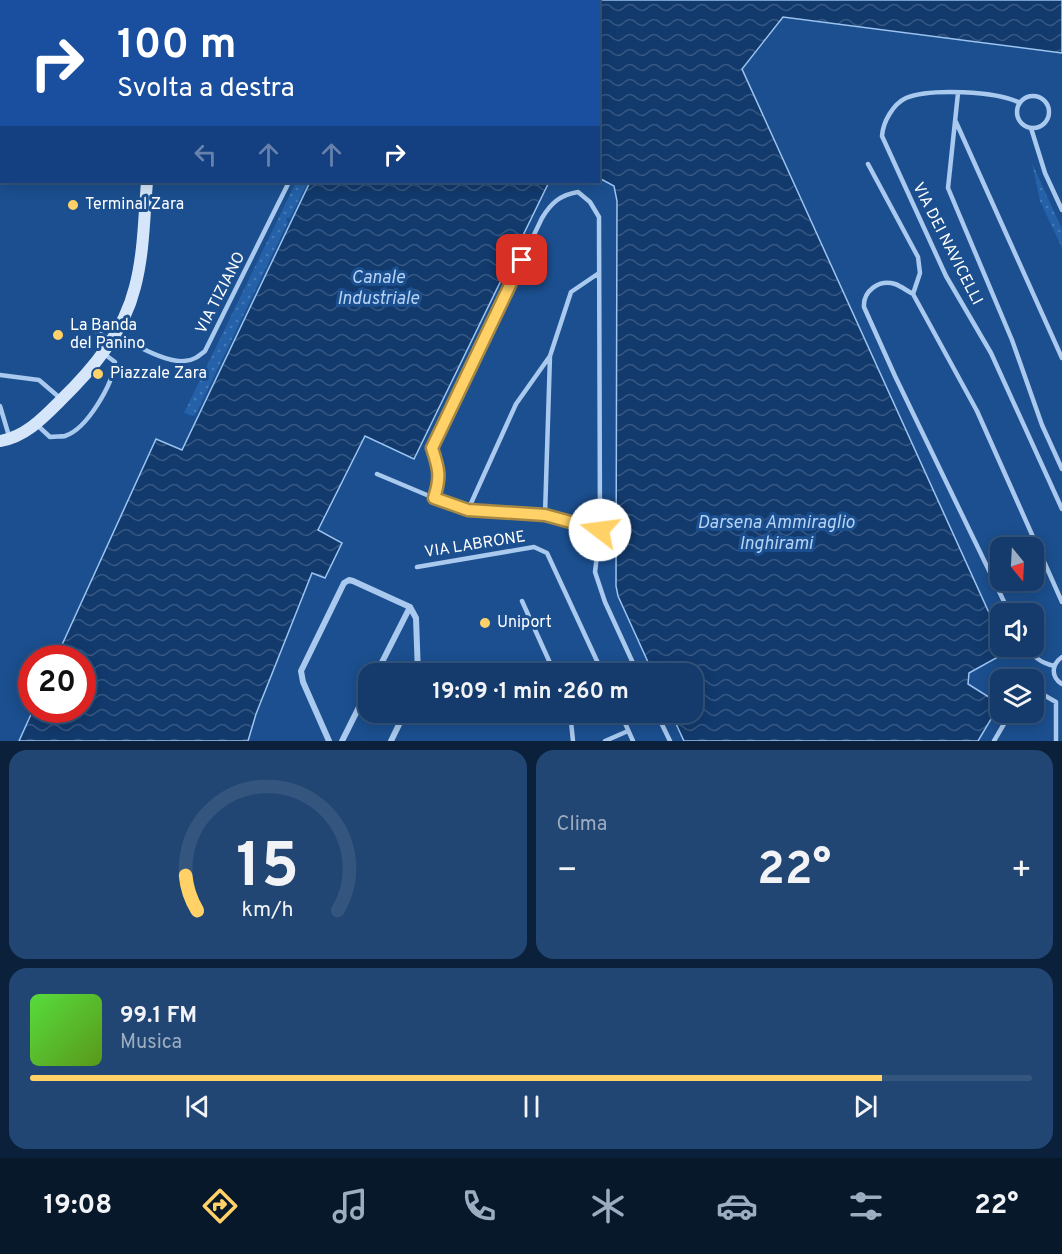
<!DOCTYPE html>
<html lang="it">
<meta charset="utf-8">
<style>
body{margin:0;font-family:Overpass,sans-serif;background:#214673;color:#f1f3f6;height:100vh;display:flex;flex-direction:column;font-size:22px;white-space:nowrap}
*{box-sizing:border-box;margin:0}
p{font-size:20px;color:#9dadc1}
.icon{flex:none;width:33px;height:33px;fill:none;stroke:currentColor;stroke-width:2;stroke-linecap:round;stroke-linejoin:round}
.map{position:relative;height:741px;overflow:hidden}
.sheet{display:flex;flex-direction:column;gap:9px;padding:9px;background:#0b203b;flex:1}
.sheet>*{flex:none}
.hud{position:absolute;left:0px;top:0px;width:600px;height:183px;box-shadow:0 3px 15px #0003,0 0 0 2px #33557e;background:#1a4fa0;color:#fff;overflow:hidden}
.needle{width:39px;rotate:162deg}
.controls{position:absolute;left:990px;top:537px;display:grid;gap:12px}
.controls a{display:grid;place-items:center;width:54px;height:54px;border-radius:12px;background:#143b6b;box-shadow:0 3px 15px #0003,0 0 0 2px #33557e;font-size:30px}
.speed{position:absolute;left:18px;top:645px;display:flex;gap:12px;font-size:30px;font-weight:700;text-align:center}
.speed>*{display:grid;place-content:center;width:78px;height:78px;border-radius:50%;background:#143b6b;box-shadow:0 3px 15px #0003,0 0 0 2px #33557e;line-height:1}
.speed .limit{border:9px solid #d22;background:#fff;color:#111}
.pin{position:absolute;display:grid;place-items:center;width:51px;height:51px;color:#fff;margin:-26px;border-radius:12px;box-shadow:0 3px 9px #0006}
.me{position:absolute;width:66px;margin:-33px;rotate:285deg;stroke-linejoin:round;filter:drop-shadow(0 0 4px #0008)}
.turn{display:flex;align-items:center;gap:21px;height:126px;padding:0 18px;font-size:27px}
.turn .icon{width:78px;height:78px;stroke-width:2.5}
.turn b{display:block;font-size:42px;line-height:51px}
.lanes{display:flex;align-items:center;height:57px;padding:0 18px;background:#0003;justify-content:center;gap:30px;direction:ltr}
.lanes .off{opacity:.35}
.big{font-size:45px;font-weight:700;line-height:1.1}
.sheet .tile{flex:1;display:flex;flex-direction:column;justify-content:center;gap:9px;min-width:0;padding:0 21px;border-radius:18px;background:#214673}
.sheet .dial{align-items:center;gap:0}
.dial svg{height:156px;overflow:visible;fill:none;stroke:#33557e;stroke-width:7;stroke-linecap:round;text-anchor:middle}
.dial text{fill:#f1f3f6;stroke:none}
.song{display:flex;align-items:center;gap:18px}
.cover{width:72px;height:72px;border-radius:9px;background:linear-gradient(135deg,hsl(110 70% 55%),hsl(90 70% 35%))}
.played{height:6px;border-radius:3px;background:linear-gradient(90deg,#ffd166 85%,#33557e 85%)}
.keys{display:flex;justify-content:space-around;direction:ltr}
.heat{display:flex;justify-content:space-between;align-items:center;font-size:33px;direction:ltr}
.sheet .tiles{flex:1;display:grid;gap:9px;grid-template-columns:1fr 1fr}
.tile:last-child{grid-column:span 2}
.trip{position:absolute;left:358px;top:663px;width:345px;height:60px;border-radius:18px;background:#143b6b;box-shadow:0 3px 15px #0003,0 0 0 2px #33557e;font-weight:700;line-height:60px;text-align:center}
.tab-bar{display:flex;height:96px;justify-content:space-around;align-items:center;background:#08182b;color:#9dadc1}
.tab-bar .icon{width:42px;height:42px}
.tab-bar .selected{color:#ffd166}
.tab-bar b{font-size:27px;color:#f1f3f6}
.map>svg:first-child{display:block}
</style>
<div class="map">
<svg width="1062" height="741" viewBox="0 0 1062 741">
<defs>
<pattern id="grass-dots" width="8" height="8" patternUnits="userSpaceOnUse" patternTransform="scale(1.5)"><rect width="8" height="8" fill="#2461a8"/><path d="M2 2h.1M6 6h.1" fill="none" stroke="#4579b5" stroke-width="1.8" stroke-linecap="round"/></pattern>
<pattern id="water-waves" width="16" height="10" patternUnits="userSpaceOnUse" patternTransform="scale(1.5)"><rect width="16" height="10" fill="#123a6d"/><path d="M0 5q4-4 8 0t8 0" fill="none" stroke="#365883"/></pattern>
</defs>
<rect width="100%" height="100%" fill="#1b4f8f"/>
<!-- grass -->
<path fill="url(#grass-dots)" d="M 1032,163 L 1062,229 L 1062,248 L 1040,201 Z
M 296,182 L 308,182 L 290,218 L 287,218 L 286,221 L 288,222 L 196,414 L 193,416 L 184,413 Z"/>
<!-- water -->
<path fill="url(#water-waves)" stroke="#9cc4f0" stroke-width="1.5" d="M 398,0 L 1062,0 L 1062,53 L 783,17 L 742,69 L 1000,637 L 1000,646 L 1005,647 L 1007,652 L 969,673 L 968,684 L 1000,704 L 978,741 L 684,741 L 671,713 L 693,712 L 693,674 L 653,673 L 618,596 L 616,586 L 617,201 L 614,186 L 599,178 L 598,2 L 397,1 Z
M 310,182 L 549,182 L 414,459 L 365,436 L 318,530 L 342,543 L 325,578 L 312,573 L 256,714 L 248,741 L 19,741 L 33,710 L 82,710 L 82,658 L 56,658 L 156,439 L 182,450 Z"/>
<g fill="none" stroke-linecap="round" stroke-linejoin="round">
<!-- lane -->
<path stroke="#a9c9ee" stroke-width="4.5" d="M 377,2 L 377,0
M 958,93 L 948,188 L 1012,340 L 1042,425 L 1062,469
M1017 112a16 16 0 1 1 32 0a16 16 0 1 1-32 0Z
M 1020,103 C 997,91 930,88 906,98 C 893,104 883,122 882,136 L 946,276 L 991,353 L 1062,509
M 956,122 L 1062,358
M 1031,128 L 1045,173 L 1062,210
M 868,164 L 918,257 L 920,273 L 913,294 L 977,411 L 1062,602
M 913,294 C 907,291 901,286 895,284 C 879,279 863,291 864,307 L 895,376 L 1010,614
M 97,332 L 110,340
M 117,336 C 135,344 165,363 184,361 C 193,361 199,356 205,351 L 289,182
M 0,375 L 39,380 L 60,398
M 0,406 L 9,436
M 36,424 L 50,437 C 54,436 61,437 65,436 C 87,429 113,384 115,362 L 103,353
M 377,474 L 434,498 L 468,510 L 545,515 L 600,530
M 434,498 C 441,477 439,469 432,448 L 542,218 C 551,203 560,195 578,192 L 590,202 L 599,217 L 600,530 L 595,572 L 605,602 L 638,674
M 468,510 L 516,404 L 550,356
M 545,515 L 550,356 L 571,292 L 599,273
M 417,567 L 534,547 L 547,553 L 603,674
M 522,601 L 555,674
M 1027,646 C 1033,658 1042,663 1054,666
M 1062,657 C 1051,665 1051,677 1062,684
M 1034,693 L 1042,694 L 1056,702 L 1056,741
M 570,712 L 573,741
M 620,712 L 633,741
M 656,712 L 670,741
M 605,741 L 628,731
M 994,741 L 1011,712"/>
<!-- street -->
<path stroke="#a9c9ee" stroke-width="6" d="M 12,2 L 12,0
M 0,43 L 2,39
M 0,102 L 2,89
M 376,674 L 410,607
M 329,741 L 303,682 L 301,671 L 344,583 L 349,580 L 353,581 L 410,607 L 416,618 L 418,674
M 342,741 L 369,687
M 391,741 L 405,712"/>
<!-- secondary -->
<path stroke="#d6e6fa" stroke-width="12" d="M 164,2 L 164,0
M 0,441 C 25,437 43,418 60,401 C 93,369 124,332 135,287 C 144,253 144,216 147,182"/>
</g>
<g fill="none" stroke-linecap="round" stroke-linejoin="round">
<!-- route casing -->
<g stroke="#a68842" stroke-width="15">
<path id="route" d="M 522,260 L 432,448 C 439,469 441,477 434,498 L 468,510 L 545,515 L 600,530"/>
</g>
<!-- route -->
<use href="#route" stroke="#ffd166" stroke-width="10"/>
</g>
<!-- markers -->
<g fill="#ffd166" stroke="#1b4f8f" stroke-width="2">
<circle cx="73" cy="205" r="6"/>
<circle cx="58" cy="335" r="6"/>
<circle cx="98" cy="374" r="6"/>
<circle cx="485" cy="623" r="6"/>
</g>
<g text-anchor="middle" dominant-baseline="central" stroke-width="6" stroke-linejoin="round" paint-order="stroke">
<!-- poi labels -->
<g font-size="16" fill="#fff" stroke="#1b4f8f" text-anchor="start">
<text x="85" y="205">Terminal Zara</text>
<text x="70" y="326">La Banda<tspan x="70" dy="18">del Panino</tspan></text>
<text x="110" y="374">Piazzale Zara</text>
<text x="497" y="623">Uniport</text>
</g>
<!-- street labels -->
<g font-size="16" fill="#fff" stroke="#1b4f8f">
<text transform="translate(947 244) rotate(63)">VIA DEI NAVICELLI</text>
<text transform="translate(221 293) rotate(-63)">VIA TIZIANO</text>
<text transform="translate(475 545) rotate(-9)">VIA LABRONE</text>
</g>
<!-- water labels -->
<g font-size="18" font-style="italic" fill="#b5d3f5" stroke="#1b4f8f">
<text x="378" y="278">Canale<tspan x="378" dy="21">Industriale</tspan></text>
<text x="776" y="523">Darsena Ammiraglio<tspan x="776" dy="21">Inghirami</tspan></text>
</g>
</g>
</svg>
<div class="controls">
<a><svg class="needle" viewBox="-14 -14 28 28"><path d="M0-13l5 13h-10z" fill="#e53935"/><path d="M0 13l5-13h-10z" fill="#9dadc1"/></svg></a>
<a><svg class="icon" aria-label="sound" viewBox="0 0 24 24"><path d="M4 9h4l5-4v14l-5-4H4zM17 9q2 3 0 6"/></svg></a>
<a><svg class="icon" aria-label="layers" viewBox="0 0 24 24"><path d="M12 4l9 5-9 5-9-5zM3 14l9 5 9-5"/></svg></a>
</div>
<div class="speed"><div class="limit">20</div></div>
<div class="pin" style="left:522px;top:260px;background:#d93025"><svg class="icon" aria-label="arrive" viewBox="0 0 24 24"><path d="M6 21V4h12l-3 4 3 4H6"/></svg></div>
<svg class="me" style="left:600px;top:530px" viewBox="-20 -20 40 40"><circle r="19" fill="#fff"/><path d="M0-13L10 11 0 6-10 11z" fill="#ffd166"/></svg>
<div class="trip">19:09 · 1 min · 260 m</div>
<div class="hud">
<div class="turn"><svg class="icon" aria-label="right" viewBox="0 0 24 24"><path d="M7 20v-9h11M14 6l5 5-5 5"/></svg><div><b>100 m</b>Svolta a destra</div></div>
<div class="lanes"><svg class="icon off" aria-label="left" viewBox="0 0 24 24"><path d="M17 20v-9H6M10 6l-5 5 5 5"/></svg><svg class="icon off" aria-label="ahead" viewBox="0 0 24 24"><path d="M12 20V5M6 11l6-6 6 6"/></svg><svg class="icon off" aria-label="ahead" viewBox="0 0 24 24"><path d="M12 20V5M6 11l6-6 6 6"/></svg><svg class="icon" aria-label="right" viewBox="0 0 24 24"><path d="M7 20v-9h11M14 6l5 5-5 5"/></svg></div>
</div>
</div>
<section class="sheet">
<div class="tiles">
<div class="tile dial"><svg viewBox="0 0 100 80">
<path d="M14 69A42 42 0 1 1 86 69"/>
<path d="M14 69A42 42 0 0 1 8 51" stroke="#ffd166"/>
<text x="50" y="56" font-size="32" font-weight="700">15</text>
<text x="50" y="72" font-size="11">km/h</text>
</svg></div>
<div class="tile"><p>Clima</p>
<div class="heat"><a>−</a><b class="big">22°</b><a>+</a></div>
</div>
<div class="tile">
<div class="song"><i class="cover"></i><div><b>99.1 FM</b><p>Musica</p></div></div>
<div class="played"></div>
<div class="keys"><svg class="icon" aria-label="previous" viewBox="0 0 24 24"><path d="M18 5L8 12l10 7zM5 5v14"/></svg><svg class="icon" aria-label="pause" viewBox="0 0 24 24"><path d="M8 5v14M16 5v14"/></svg><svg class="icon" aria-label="next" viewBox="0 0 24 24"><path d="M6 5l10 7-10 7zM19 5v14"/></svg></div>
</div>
</div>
</section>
<nav class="tab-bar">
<b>19:08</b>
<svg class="icon selected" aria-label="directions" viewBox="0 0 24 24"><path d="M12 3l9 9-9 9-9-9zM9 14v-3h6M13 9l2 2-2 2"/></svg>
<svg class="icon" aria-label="music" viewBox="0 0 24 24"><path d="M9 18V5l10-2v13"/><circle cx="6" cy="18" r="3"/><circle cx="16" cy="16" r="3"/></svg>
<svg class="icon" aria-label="phone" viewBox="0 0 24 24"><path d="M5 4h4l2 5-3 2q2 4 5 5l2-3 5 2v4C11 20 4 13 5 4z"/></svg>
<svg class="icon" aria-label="climate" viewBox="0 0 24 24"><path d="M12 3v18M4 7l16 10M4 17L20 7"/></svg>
<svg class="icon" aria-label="car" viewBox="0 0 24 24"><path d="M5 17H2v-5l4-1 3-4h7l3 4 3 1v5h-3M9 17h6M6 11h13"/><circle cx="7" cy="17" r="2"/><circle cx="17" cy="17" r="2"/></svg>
<svg class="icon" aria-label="filters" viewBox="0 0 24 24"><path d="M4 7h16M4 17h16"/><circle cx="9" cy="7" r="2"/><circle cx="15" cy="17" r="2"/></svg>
<b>22°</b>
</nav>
